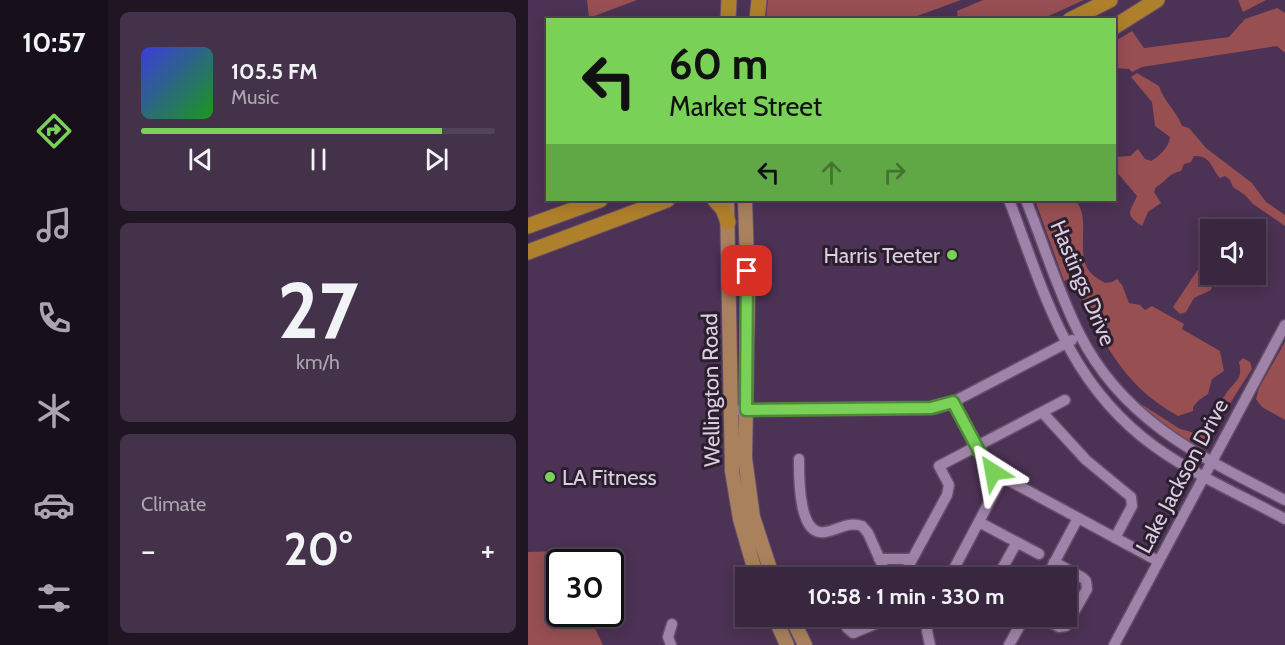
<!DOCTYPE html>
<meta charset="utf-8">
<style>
body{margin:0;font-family:Cabin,sans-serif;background:#44324a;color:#f1f3f6;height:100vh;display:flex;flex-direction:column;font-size:22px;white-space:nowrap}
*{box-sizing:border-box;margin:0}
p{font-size:20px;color:#aba5b0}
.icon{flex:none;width:33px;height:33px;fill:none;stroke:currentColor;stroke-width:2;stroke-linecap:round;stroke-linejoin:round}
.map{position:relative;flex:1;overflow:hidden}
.details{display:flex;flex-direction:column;gap:12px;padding:12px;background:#1f1523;width:420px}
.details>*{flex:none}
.banner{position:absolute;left:18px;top:18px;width:570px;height:183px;border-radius:0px;box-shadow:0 3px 15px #0003,0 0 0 2px #534359;background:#79d158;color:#111;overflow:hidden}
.controls{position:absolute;left:672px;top:219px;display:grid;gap:12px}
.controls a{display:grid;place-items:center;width:66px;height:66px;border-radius:0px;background:#39263f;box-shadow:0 3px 15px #0003,0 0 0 2px #534359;font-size:30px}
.speed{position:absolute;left:18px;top:549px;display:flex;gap:12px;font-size:30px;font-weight:700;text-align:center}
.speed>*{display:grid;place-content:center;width:78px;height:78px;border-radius:50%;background:#39263f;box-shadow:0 3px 15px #0003,0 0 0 2px #534359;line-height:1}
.speed .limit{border:3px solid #111;border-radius:9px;background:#fff;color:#111}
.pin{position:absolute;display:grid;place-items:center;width:51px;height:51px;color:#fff;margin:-26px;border-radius:12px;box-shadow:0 3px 9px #0006}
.me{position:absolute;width:66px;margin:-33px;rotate:326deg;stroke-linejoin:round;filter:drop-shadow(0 0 4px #0008)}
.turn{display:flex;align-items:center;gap:21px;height:126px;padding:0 24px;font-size:27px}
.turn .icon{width:78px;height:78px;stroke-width:2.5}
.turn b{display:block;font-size:42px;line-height:51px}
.lanes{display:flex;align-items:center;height:57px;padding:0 24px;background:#0003;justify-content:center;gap:30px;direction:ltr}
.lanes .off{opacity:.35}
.big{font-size:45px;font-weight:800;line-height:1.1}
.details .card{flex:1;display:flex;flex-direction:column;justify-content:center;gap:9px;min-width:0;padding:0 21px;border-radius:9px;background:#44324a}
.details .dial{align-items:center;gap:0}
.dial b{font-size:78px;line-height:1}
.song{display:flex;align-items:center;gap:18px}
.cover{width:72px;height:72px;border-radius:9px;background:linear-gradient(135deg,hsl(240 70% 55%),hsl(120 70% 35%))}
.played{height:6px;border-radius:3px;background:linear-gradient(90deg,#79d158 85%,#534359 85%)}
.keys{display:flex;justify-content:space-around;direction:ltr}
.heat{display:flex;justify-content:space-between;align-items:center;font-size:33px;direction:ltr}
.trip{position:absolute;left:207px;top:567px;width:342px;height:60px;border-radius:0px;background:#39263f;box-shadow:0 3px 15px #0003,0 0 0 2px #534359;font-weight:800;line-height:60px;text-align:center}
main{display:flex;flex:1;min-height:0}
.menu{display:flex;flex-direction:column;width:108px;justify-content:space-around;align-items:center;background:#170f19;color:#aba5b0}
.menu .icon{width:42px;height:42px}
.menu .active{color:#79d158}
.menu b{font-size:27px;color:#f1f3f6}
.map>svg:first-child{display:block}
</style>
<main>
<nav class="menu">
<b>10:57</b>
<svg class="icon active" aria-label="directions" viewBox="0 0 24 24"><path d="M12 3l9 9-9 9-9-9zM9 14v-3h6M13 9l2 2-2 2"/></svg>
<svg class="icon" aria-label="music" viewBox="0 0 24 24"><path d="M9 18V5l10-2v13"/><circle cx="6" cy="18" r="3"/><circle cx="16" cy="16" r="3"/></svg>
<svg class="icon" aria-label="phone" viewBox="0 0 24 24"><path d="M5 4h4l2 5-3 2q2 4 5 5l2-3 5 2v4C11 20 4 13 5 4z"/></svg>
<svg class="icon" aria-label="climate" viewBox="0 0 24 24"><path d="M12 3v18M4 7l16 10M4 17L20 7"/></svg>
<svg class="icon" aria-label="car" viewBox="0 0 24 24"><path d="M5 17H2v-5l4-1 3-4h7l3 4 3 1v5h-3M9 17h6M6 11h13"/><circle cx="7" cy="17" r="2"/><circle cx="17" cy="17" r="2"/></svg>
<svg class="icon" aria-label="filters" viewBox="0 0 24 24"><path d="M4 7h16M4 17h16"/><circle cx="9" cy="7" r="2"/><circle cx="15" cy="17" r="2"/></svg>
</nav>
<section class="details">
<div class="card">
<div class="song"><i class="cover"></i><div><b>105.5 FM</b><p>Music</p></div></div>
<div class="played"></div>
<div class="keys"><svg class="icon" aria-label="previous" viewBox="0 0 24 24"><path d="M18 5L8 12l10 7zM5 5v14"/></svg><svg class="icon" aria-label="pause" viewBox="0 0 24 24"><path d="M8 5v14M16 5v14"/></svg><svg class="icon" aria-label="next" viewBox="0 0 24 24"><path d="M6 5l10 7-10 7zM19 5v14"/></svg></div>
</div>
<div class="card dial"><b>27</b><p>km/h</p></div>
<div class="card"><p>Climate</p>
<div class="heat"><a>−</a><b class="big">20°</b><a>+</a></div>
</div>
</section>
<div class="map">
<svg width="757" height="645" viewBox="0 0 757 645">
<rect width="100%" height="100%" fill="#4c3254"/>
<!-- green -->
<path fill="#974f52" d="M 59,0 L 109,0 L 61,18 Z
M 240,0 L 433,0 L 381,19 L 238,19 Z
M 455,0 L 556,0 L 514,19 L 430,19 L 429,11 Z
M 710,0 L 738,0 L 715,12 Z
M 749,8 L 757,13 L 757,53 L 749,46 L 614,67 L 604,72 L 601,69 L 587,68 L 587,41 L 604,31 L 616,48 L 701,37 L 717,19 Z
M 609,73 L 631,86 C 636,102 648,110 654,126 L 661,128 L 678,148 L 724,183 L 738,202 L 757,215 L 757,226 L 725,204 L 717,195 L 705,187 L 702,180 L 697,176 L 692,178 C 683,168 683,155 666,156 L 663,162 L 656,164 L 653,171 C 640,173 638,182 628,187 L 626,192 L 633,203 L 620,212 L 614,226 C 596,214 602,212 609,196 L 587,170 L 587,157 L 602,156 L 610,149 L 617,159 L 623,161 C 631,156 641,148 642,137 L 627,126 L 624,102 L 603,77 Z
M 507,200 L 547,200 C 564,218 547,251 561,271 C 565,276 572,280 577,283 L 584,282 L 589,279 L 594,285 L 601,303 L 612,305 L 617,310 L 624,306 L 656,324 L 654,329 L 692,351 L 696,371 L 684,379 L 680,394 L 671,400 L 665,407 L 665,411 L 650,416 C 591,383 574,338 546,281 L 541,279 L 536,281 Z
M 671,268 L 682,272 L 685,282 L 683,290 L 666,298 L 658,312 L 652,314 L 645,307 Z
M 757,342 L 757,420 L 734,407 L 728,399 L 731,388 Z
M 715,358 L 722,362 L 724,369 C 709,391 696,416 679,436 C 676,440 672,443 667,443 C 649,442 623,414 610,402 L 652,429 L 667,433 C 683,424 689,406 699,392 C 703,387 708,382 711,377 C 713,372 712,367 711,362 Z
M 30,551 L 36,562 L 32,562 L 32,614 L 60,614 L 75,645 L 0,645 L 0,552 Z"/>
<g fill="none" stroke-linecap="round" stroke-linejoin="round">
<!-- minor casing -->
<g stroke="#644f6b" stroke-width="13">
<path id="minor" d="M 481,200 C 517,294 539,383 626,446 C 666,475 713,495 757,519
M 498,200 C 516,245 530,292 552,335 C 596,422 675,458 757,500
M 425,402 L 451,451 L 465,472 L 630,561
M 212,410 L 408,408 L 425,402 L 544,340
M 514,412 L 558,460 L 603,497 L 604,506 L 587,538
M 271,459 C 271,476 270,537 297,532 C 311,530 319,521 334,526 L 340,533 L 360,578
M 451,522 L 511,554
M 351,559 L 384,559
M 374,578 L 419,495 L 421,485 L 411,466 L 537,400
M 421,578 L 474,478
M 469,578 L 489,542
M 518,578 L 550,518
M 315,616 L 319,628 L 325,633 L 347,624 L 353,616
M 401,616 L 399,631 L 402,645
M 512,616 L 531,627 L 538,626 L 559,589 L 558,581 L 555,578 L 526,562
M 143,645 L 140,637 L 144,624
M 481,645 L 497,616
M 586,645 L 757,325"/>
</g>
<!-- major casing -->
<g stroke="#644f6b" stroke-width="16">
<path id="major" d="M 199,200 L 204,471 L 212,519 L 229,578
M 217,200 L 220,294 L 217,458 L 225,517 L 245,578
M 246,616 L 259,645
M 263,616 L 277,645"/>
</g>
<!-- highway casing -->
<g stroke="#644f6b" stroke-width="17">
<path id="highway" d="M 200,20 L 201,0
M 229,20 L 231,0
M 542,20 L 582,0
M 586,27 L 629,0
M 187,200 L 195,209 L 200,222
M 0,226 L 72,200
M 0,252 L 139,200"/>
</g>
<!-- minor -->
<use href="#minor" stroke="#a083a9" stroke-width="10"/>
<!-- major -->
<use href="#major" stroke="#a9815d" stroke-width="14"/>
<!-- highway -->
<use href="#highway" stroke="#af802b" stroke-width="15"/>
</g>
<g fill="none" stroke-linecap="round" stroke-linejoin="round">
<!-- route casing -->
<g stroke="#4f8839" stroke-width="15">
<path id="route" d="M 219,271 L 218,410 L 403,408 L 425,402 L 451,451 L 465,472"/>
</g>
<!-- route -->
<use href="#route" stroke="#79d158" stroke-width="10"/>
</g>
<!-- markers -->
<g fill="#79d158" stroke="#2b1f2f" stroke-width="2">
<circle cx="424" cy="255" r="6"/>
<circle cx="22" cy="477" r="6"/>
</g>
<g text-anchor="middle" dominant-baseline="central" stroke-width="6" stroke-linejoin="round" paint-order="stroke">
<!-- poi labels -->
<g font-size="22" fill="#dccde1" stroke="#2b1f2f" text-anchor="end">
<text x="412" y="255">Harris Teeter</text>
<text x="34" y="477" text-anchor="start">LA Fitness</text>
</g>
<!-- street labels -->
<g font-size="22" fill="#dccde1" stroke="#2b1f2f">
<text transform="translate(555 283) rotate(67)">Hastings Drive</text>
<text transform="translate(183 390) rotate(-91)">Wellington Road</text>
<text transform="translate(654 476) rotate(-62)">Lake Jackson Drive</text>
</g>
</g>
</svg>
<div class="controls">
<a><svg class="icon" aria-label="sound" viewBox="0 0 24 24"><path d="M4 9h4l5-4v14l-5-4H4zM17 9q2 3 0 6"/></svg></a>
</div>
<div class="speed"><div class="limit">30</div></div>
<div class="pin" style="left:219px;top:271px;background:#d93025"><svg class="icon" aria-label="arrive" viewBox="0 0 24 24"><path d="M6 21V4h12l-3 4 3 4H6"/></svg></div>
<svg class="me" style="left:465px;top:472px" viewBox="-20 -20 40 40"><path d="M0-17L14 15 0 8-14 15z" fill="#79d158" stroke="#fff" stroke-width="4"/></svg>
<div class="trip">10:58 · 1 min · 330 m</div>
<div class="banner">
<div class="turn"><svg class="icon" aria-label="left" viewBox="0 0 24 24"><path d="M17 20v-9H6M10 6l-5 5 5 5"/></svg><div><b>60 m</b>Market Street</div></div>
<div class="lanes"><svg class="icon" aria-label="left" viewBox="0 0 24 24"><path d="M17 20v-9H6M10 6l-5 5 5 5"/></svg><svg class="icon off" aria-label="ahead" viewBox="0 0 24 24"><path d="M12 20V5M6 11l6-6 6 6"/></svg><svg class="icon off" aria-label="right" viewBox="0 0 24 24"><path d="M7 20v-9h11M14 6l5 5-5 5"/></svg></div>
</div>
</div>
</main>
